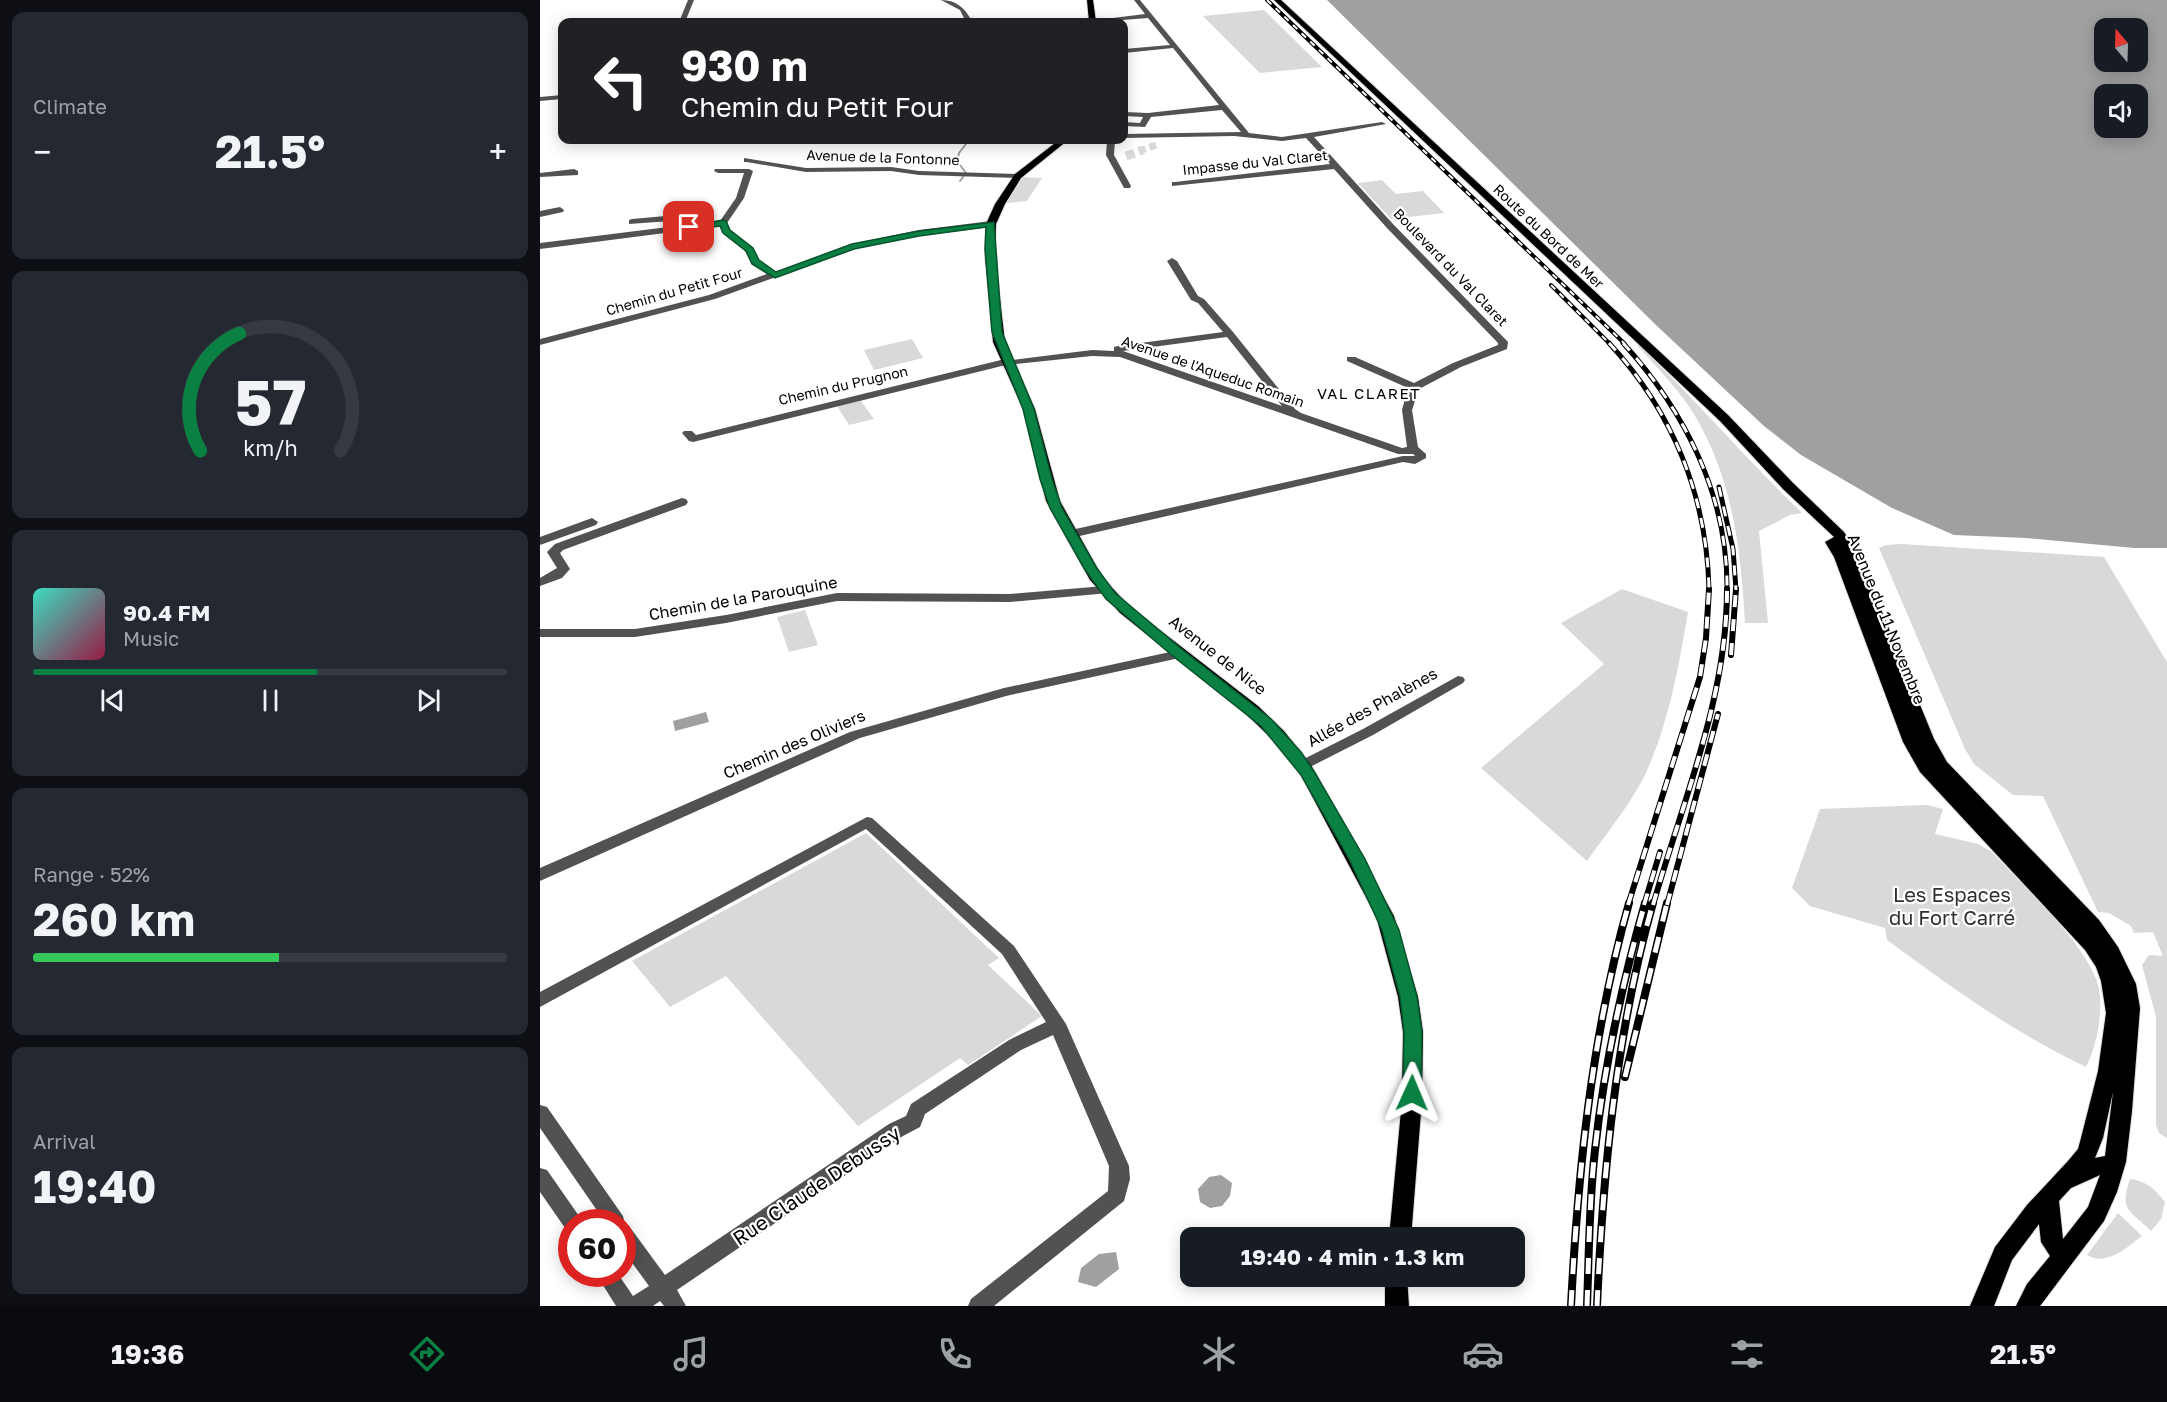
<!DOCTYPE html>
<meta charset="utf-8">
<style>
body{margin:0;font-family:"Golos Text",sans-serif;background:#242831;color:#f1f3f6;height:100vh;display:flex;flex-direction:column;font-size:22px;white-space:nowrap}
*{box-sizing:border-box;margin:0}
p{font-size:20px;color:#9ea1a6}
.icon{flex:none;width:33px;height:33px;fill:none;stroke:currentColor;stroke-width:2;stroke-linecap:round;stroke-linejoin:round}
.map{position:relative;flex:1;overflow:hidden}
.drawer{display:flex;flex-direction:column;gap:12px;padding:12px;background:#0d0f14;width:540px}
.drawer>*{flex:none}
.hud{position:absolute;left:18px;top:18px;width:570px;height:126px;border-radius:12px;box-shadow:0 3px 15px #0003;background:#202124;color:#fff;overflow:hidden}
.needle{width:39px;rotate:341deg}
.fabs{position:absolute;left:1554px;top:18px;display:grid;gap:12px}
.fabs a{display:grid;place-items:center;width:54px;height:54px;border-radius:12px;background:#171b24;box-shadow:0 3px 15px #0003;font-size:30px}
.speed{position:absolute;left:18px;top:1209px;display:flex;gap:12px;font-size:30px;font-weight:700;text-align:center}
.speed>*{display:grid;place-content:center;width:78px;height:78px;border-radius:50%;background:#171b24;box-shadow:0 3px 15px #0003;line-height:1}
.speed .limit{border:9px solid #d22;background:#fff;color:#111}
.pin{position:absolute;display:grid;place-items:center;width:51px;height:51px;color:#fff;margin:-26px;border-radius:12px;box-shadow:0 3px 9px #0006}
.me{position:absolute;width:66px;margin:-33px;rotate:1deg;stroke-linejoin:round;filter:drop-shadow(0 0 4px #0008)}
.turn{display:flex;align-items:center;gap:21px;height:126px;padding:0 24px;font-size:27px}
.turn .icon{width:78px;height:78px;stroke-width:2.5}
.turn b{display:block;font-size:42px;line-height:51px}
.big{font-size:45px;font-weight:700;line-height:1.1}
.drawer .tile{flex:1;display:flex;flex-direction:column;justify-content:center;gap:9px;min-width:0;padding:0 21px;border-radius:12px;background:#242831}
.drawer .dial{align-items:center;gap:0}
.dial svg{height:156px;overflow:visible;fill:none;stroke:#363941;stroke-width:7;stroke-linecap:round;text-anchor:middle}
.dial text{fill:#f1f3f6;stroke:none}
.song{display:flex;align-items:center;gap:18px}
.cover{width:72px;height:72px;border-radius:9px;background:linear-gradient(135deg,hsl(170 70% 55%),hsl(340 70% 35%))}
.played{height:6px;border-radius:3px;background:linear-gradient(90deg,#0b8043 60%,#363941 60%)}
.keys{display:flex;justify-content:space-around;direction:ltr}
.heat{display:flex;justify-content:space-between;align-items:center;font-size:33px;direction:ltr}
.charge{height:9px;border-radius:4px;background:linear-gradient(90deg,#34c759 52%,#363941 0)}
.trip{position:absolute;left:640px;top:1227px;width:345px;height:60px;border-radius:12px;background:#171b24;box-shadow:0 3px 15px #0003;font-weight:700;line-height:60px;text-align:center}
.tabs{display:flex;height:96px;justify-content:space-around;align-items:center;background:#090b0e;color:#9ea1a6}
.tabs .icon{width:42px;height:42px}
.tabs .current{color:#0b8043}
.tabs b{font-size:27px;color:#f1f3f6}
main{display:flex;flex:1;min-height:0}
.map>svg:first-child{display:block}
</style>
<main>
<section class="drawer">
<div class="tile"><p>Climate</p>
<div class="heat"><a>−</a><b class="big">21.5°</b><a>+</a></div>
</div>
<div class="tile dial"><svg viewBox="0 0 100 80">
<path d="M14 69A42 42 0 1 1 86 69"/>
<path d="M14 69A42 42 0 0 1 34 9" stroke="#0b8043"/>
<text x="50" y="56" font-size="32" font-weight="700">57</text>
<text x="50" y="72" font-size="11">km/h</text>
</svg></div>
<div class="tile">
<div class="song"><i class="cover"></i><div><b>90.4 FM</b><p>Music</p></div></div>
<div class="played"></div>
<div class="keys"><svg class="icon" aria-label="previous" viewBox="0 0 24 24"><path d="M18 5L8 12l10 7zM5 5v14"/></svg><svg class="icon" aria-label="pause" viewBox="0 0 24 24"><path d="M8 5v14M16 5v14"/></svg><svg class="icon" aria-label="next" viewBox="0 0 24 24"><path d="M6 5l10 7-10 7zM19 5v14"/></svg></div>
</div>
<div class="tile"><p>Range · 52%</p><b class="big">260 km</b><div class="charge"></div></div>
<div class="tile"><p>Arrival</p><b class="big">19:40</b></div>
</section>
<div class="map">
<svg width="1627" height="1306" viewBox="0 0 1627 1306">
<rect width="100%" height="100%" fill="#fff"/>
<!-- green -->
<path fill="#d9d9d9" d="M 724,10 L 782,67 L 720,73 L 663,16 Z
M 481,177 L 502,178 L 487,201 L 467,203 Z
M 842,180 L 856,194 L 883,191 L 904,213 L 851,219 L 818,183 Z
M 372,339 L 383,358 L 334,370 L 324,350 Z
M 1097,345 L 1099,345 C 1155,399 1206,459 1262,513 L 1250,515 L 1219,531 L 1228,623 L 1205,623 C 1201,551 1193,480 1155,416 C 1140,390 1117,368 1097,345 Z
M 321,401 L 334,419 L 309,425 L 297,406 Z
M 1362,544 L 1564,557 L 1627,662 L 1627,1138 L 1619,1133 L 1616,1125 L 1616,1017 L 1602,965 L 1609,955 L 1623,956 L 1613,932 L 1594,933 L 1591,926 L 1569,913 L 1558,912 L 1503,796 L 1473,795 L 1434,764 L 1425,749 L 1339,548 L 1346,545 Z
M 1082,589 L 1148,612 C 1139,666 1128,727 1104,777 C 1089,806 1066,834 1047,861 L 941,768 L 1064,664 L 1021,623 Z
M 265,610 L 278,645 L 249,652 L 237,617 Z
M 1387,805 L 1403,809 L 1395,834 L 1438,844 L 1452,852 C 1481,884 1553,950 1559,990 C 1563,1014 1557,1045 1546,1067 C 1471,1031 1414,989 1347,940 L 1345,928 L 1270,906 L 1252,888 L 1280,809 Z
M 326,833 L 459,958 L 448,965 L 502,1016 L 428,1065 L 420,1058 L 318,1126 L 186,976 L 130,1007 L 92,961 Z
M 1590,1179 C 1607,1181 1616,1190 1625,1202 L 1621,1219 L 1611,1231 C 1590,1210 1579,1211 1590,1179 Z
M 1578,1213 L 1602,1236 C 1587,1247 1567,1267 1547,1255 Z"/>
<!-- water -->
<path fill="#a0a0a0" fill-rule="evenodd" d="M 787,0 L 1627,0 L 1627,548 L 1594,548 L 1486,538 L 1414,535 L 1352,508 L 1261,455 L 1224,426 L 1117,326 ZM 1564,28 L 1598,28 L 1598,62 L 1564,62 ZM 1564,94 L 1598,94 L 1598,128 L 1564,128 Z
M 166,712 L 169,722 L 135,731 L 133,721 Z
M 681,1175 L 692,1183 L 690,1196 L 682,1206 L 670,1208 L 660,1202 L 658,1189 L 669,1177 Z
M 576,1252 L 579,1269 L 556,1287 L 538,1282 L 541,1268 L 559,1254 Z"/>
<g fill="none" stroke-linecap="round" stroke-linejoin="round">
<!-- stream -->
<path stroke="#a0a0a0" stroke-width="2" d="M 420,181 L 426,173 L 417,161 L 419,153 L 429,140"/>
<!-- minor-tunnel-far1 -->
<path stroke="#d9d9d9" stroke-width="7" stroke-dasharray="7 4" stroke-linecap="butt" d="M 599,151 L 619,144"/>
<!-- minor-tunnel -->
<path stroke="#d9d9d9" stroke-width="9" stroke-dasharray="9 4.5" stroke-linecap="butt" d="M 586,156 L 603,150"/>
<!-- major casing -->
<g stroke="#dbdbdb" stroke-width="2">
<path id="major" d="M 547,0 L 553,0 L 556,22 L 549,22 Z
M 734,0 L 741,0 L 1188,415 L 1253,483 L 1304,532 L 1320,558 L 1394,739 L 1407,762 L 1559,920 L 1578,947 L 1596,984 L 1600,1008 L 1592,1111 L 1586,1162 L 1577,1192 L 1564,1221 L 1500,1306 L 1476,1306 L 1487,1284 L 1510,1256 L 1501,1242 L 1499,1224 L 1472,1260 L 1454,1306 L 1430,1306 L 1455,1247 L 1487,1205 L 1528,1161 L 1538,1149 L 1541,1138 L 1558,1071 L 1566,1013 L 1561,981 L 1556,967 L 1545,950 L 1380,772 L 1363,742 L 1294,557 L 1285,542 L 1294,537 L 1243,489 L 1180,421 ZM 1573,1092 L 1565,1156 L 1555,1158 L 1563,1138 ZM 1560,1175 L 1548,1207 L 1523,1239 L 1519,1201 L 1531,1188 Z
M 519,140 L 528,140 L 481,178 L 465,204 L 456,224 L 455,256 L 465,342 L 495,409 L 520,501 L 563,578 L 590,607 L 718,706 L 744,731 L 771,765 L 854,916 L 878,997 L 883,1032 L 882,1100 L 871,1238 L 849,1238 L 862,1100 L 863,1032 L 858,997 L 836,916 L 757,768 L 732,739 L 706,714 L 580,613 L 550,580 L 506,501 L 483,409 L 453,342 L 445,256 L 446,224 L 455,204 L 475,174 Z
M 845,1276 L 867,1276 L 869,1306 L 845,1306 Z"/>
</g>
<!-- minor -->
<path fill="#525252" fill-rule="evenodd" d="M 148,0 L 154,0 L 145,22 L 139,22 Z
M 401,0 C 417,0 426,9 432,22 L 426,22 L 420,10 Z
M 594,0 L 600,0 L 709,133 L 742,137 L 842,122 L 846,124 L 774,137 L 853,224 L 968,342 L 967,349 L 921,367 L 879,389 L 872,410 L 878,447 L 886,454 L 886,458 L 875,464 L 863,462 L 531,538 L 527,537 L 525,534 L 527,531 L 531,530 L 863,456 L 875,456 L 873,454 L 858,454 L 580,357 L 552,356 L 466,365 L 153,442 L 149,441 L 142,433 L 144,431 L 152,431 L 156,435 L 469,358 L 473,360 L 552,350 L 574,351 L 574,347 L 578,346 L 683,332 L 658,303 L 651,300 L 627,261 L 632,258 L 637,261 L 658,296 L 664,299 L 693,332 L 755,409 L 761,413 L 862,448 L 867,447 L 862,410 L 868,388 L 807,361 L 807,357 L 815,357 L 874,383 L 913,363 L 958,345 L 958,343 L 847,228 L 794,169 L 632,186 L 632,182 L 635,182 L 790,164 L 766,138 L 742,141 L 694,136 L 584,138 L 584,134 L 701,132 L 682,110 L 611,117 L 605,127 L 584,126 L 584,122 L 600,123 L 603,117 L 584,116 L 584,112 L 608,113 L 679,105 L 633,48 L 584,53 L 584,49 L 630,45 L 608,18 L 557,22 L 549,21 L 605,14 ZM 687,337 L 742,406 L 583,351 Z
M 22,95 L 22,99 L 0,101 L 0,97 Z
M 567,140 L 575,140 L 574,155 L 591,186 L 590,188 L 584,188 L 566,155 Z
M 204,158 L 266,168 L 351,167 L 379,171 L 478,174 L 482,176 L 478,178 L 379,175 L 351,171 L 266,172 L 207,162 L 204,162 Z
M 34,169 L 38,171 L 38,175 L 0,177 L 0,173 Z
M 175,169 L 209,169 L 213,171 L 204,198 L 187,223 L 190,230 L 212,248 L 219,260 L 235,272 L 312,244 L 379,230 L 451,221 L 455,224 L 451,227 L 379,236 L 314,249 L 175,299 L 0,345 L 0,339 L 169,295 L 227,274 L 212,264 L 205,251 L 183,233 L 180,226 L 0,249 L 0,243 L 144,225 L 144,220 L 89,224 L 89,220 L 92,219 L 148,214 L 152,217 L 153,224 L 180,221 L 196,198 L 204,173 L 178,173 L 174,171 Z
M 20,207 L 24,210 L 23,212 L 0,217 L 0,211 Z
M 142,498 L 146,499 L 148,502 L 146,505 L 23,550 L 20,553 L 30,569 L 22,578 L 0,586 L 0,578 L 17,568 L 7,552 L 15,544 Z
M 52,518 L 58,522 L 56,525 L 0,545 L 0,537 Z
M 564,586 L 570,590 L 569,593 L 470,602 L 297,601 L 186,623 L 95,637 L 0,637 L 0,629 L 95,629 L 186,615 L 297,593 L 470,594 Z
M 639,650 L 644,651 L 646,654 L 644,657 L 466,696 L 320,738 L 0,881 L 0,868 L 310,732 L 464,688 Z
M 918,676 L 923,677 L 925,680 L 923,683 L 833,735 L 768,768 L 763,770 L 756,765 L 758,762 L 823,729 Z
M 327,817 L 332,818 L 474,946 L 526,1024 L 589,1166 L 590,1179 L 584,1201 L 454,1306 L 428,1306 L 431,1299 L 568,1191 L 569,1166 L 513,1035 L 481,1050 L 385,1114 L 380,1127 L 363,1136 L 137,1290 L 146,1306 L 124,1306 L 120,1301 L 113,1306 L 76,1306 L 56,1274 L 78,1274 L 93,1296 L 109,1286 L 82,1249 L 82,1222 L 65,1222 L 0,1128 L 0,1105 L 7,1107 L 83,1216 L 85,1224 L 89,1226 L 125,1275 L 349,1124 L 366,1116 L 371,1104 L 469,1040 L 506,1022 L 462,954 L 326,829 L 0,1007 L 0,992 Z
M 0,1168 L 7,1170 L 39,1216 L 42,1222 L 32,1222 L 32,1231 L 25,1228 L 0,1192 Z"/>
<!-- major -->
<use href="#major" fill="#000" fill-rule="evenodd"/>
<!-- rail-far3 casing -->
<g stroke="#000" stroke-width="4">
<path id="rail-far3" d="M 727,0 L 1085,344
M 1011,285 L 1070,344"/>
</g>
<!-- rail-far2 casing -->
<g stroke="#000" stroke-width="5">
<path id="rail-far2" d="M 1069,343 C 1133,412 1167,496 1169,590
M 1083,343 C 1145,411 1188,496 1187,590
M 1179,487 L 1193,549 L 1196,590"/>
</g>
<!-- rail-far1 casing -->
<g stroke="#000" stroke-width="6">
<path id="rail-far1" d="M 1191,655 L 1196,589
M 1088,905 L 1160,677 L 1166,638 L 1169,589
M 1104,905 L 1120,852
M 1113,905 C 1143,800 1187,699 1187,589
M 1127,905 L 1178,714"/>
</g>
<!-- rail casing -->
<g stroke="#000" stroke-width="8">
<path id="rail" d="M 1085,1077 L 1127,903
M 1031,1306 C 1038,1170 1052,1034 1089,903
M 1047,1306 C 1049,1254 1049,1202 1055,1150 C 1064,1067 1082,984 1105,903
M 1057,1306 C 1063,1172 1076,1033 1113,903"/>
</g>
<!-- rail-far3 -->
<use href="#rail-far3" stroke="#fff" stroke-width="2" stroke-dasharray="6" stroke-linecap="butt"/>
<!-- rail-far2 -->
<use href="#rail-far2" stroke="#fff" stroke-width="3" stroke-dasharray="10" stroke-linecap="butt"/>
<!-- rail-far1 -->
<use href="#rail-far1" stroke="#fff" stroke-width="4" stroke-dasharray="12" stroke-linecap="butt"/>
<!-- rail -->
<use href="#rail" stroke="#fff" stroke-width="5" stroke-dasharray="16" stroke-linecap="butt"/>
</g>
<!-- route -->
<path fill="#0b8043" stroke="#07532c" stroke-width="1.5" d="M 183,220 L 186,221 L 190,230 L 213,248 L 219,260 L 236,272 L 312,244 L 379,231 L 454,222 L 462,332 L 494,409 L 512,479 L 522,508 L 556,567 L 575,593 L 644,651 L 731,719 L 761,752 L 775,773 L 825,859 L 859,930 L 877,997 L 882,1032 L 881,1093 L 879,1098 L 872,1100 L 865,1098 L 863,1093 L 864,1032 L 860,997 L 842,930 L 809,859 L 761,775 L 721,726 L 634,657 L 566,599 L 544,568 L 510,508 L 500,479 L 483,409 L 452,332 L 445,249 L 446,227 L 379,236 L 314,249 L 235,278 L 212,264 L 206,251 L 183,233 L 180,226 L 149,230 L 144,227 Z"/>
<g text-anchor="middle" dominant-baseline="central" stroke-width="4.5" stroke-linejoin="round" paint-order="stroke">
<!-- far-street labels -->
<g font-size="14" fill="#000" stroke="#fff">
<text transform="translate(343 157) rotate(2)">Avenue de la Fontonne</text>
<text transform="translate(715 162) rotate(-6)">Impasse du Val Claret</text>
<text transform="translate(1009 236) rotate(43)">Route du Bord de Mer</text>
<text transform="translate(911 267) rotate(46)">Boulevard du Val Claret</text>
<text transform="translate(134 291) rotate(-16)">Chemin du Petit Four</text>
<text transform="translate(673 371) rotate(19)">Avenue de l'Aqueduc Romain</text>
<text transform="translate(303 385) rotate(-13)">Chemin du Prugnon</text>
</g>
<!-- far-neighbourhood labels -->
<g font-size="15" letter-spacing="1.5" fill="#000" stroke="#fff">
<text x="829" y="393">VAL CLARET</text>
</g>
<!-- street labels -->
<g font-size="16" fill="#000" stroke="#fff">
<text transform="translate(203 598) rotate(-10)">Chemin de la Parouquine</text>
<text transform="translate(1347 619) rotate(68)">Avenue du 11 Novembre</text>
<text transform="translate(678 655) rotate(38)">Avenue de Nice</text>
<text transform="translate(832 707) rotate(-29)">Allée des Phalènes</text>
<text transform="translate(254 744) rotate(-23)">Chemin des Oliviers</text>
</g>
<!-- near-park labels -->
<g font-size="20" fill="#303030" stroke="#fff">
<text x="1412" y="894">Les Espaces<tspan x="1412" dy="23">du Fort Carré</tspan></text>
</g>
<!-- near-street labels -->
<g font-size="20" fill="#000" stroke="#fff">
<text transform="translate(276 1185) rotate(-34)">Rue Claude Debussy</text>
</g>
</g>
</svg>
<div class="fabs">
<a><svg class="needle" viewBox="-14 -14 28 28"><path d="M0-13l5 13h-10z" fill="#e53935"/><path d="M0 13l5-13h-10z" fill="#9ea1a6"/></svg></a>
<a><svg class="icon" aria-label="sound" viewBox="0 0 24 24"><path d="M4 9h4l5-4v14l-5-4H4zM17 9q2 3 0 6"/></svg></a>
</div>
<div class="speed"><div class="limit">60</div></div>
<div class="pin" style="left:149px;top:227px;background:#d93025"><svg class="icon" aria-label="arrive" viewBox="0 0 24 24"><path d="M6 21V4h12l-3 4 3 4H6"/></svg></div>
<svg class="me" style="left:872px;top:1093px" viewBox="-20 -20 40 40"><path d="M0-17L14 15 0 8-14 15z" fill="#0b8043" stroke="#fff" stroke-width="4"/></svg>
<div class="trip">19:40 · 4 min · 1.3 km</div>
<div class="hud">
<div class="turn"><svg class="icon" aria-label="left" viewBox="0 0 24 24"><path d="M17 20v-9H6M10 6l-5 5 5 5"/></svg><div><b>930 m</b>Chemin du Petit Four</div></div>
</div>
</div>
</main>
<nav class="tabs">
<b>19:36</b>
<svg class="icon current" aria-label="directions" viewBox="0 0 24 24"><path d="M12 3l9 9-9 9-9-9zM9 14v-3h6M13 9l2 2-2 2"/></svg>
<svg class="icon" aria-label="music" viewBox="0 0 24 24"><path d="M9 18V5l10-2v13"/><circle cx="6" cy="18" r="3"/><circle cx="16" cy="16" r="3"/></svg>
<svg class="icon" aria-label="phone" viewBox="0 0 24 24"><path d="M5 4h4l2 5-3 2q2 4 5 5l2-3 5 2v4C11 20 4 13 5 4z"/></svg>
<svg class="icon" aria-label="climate" viewBox="0 0 24 24"><path d="M12 3v18M4 7l16 10M4 17L20 7"/></svg>
<svg class="icon" aria-label="car" viewBox="0 0 24 24"><path d="M5 17H2v-5l4-1 3-4h7l3 4 3 1v5h-3M9 17h6M6 11h13"/><circle cx="7" cy="17" r="2"/><circle cx="17" cy="17" r="2"/></svg>
<svg class="icon" aria-label="filters" viewBox="0 0 24 24"><path d="M4 7h16M4 17h16"/><circle cx="9" cy="7" r="2"/><circle cx="15" cy="17" r="2"/></svg>
<b>21.5°</b>
</nav>
